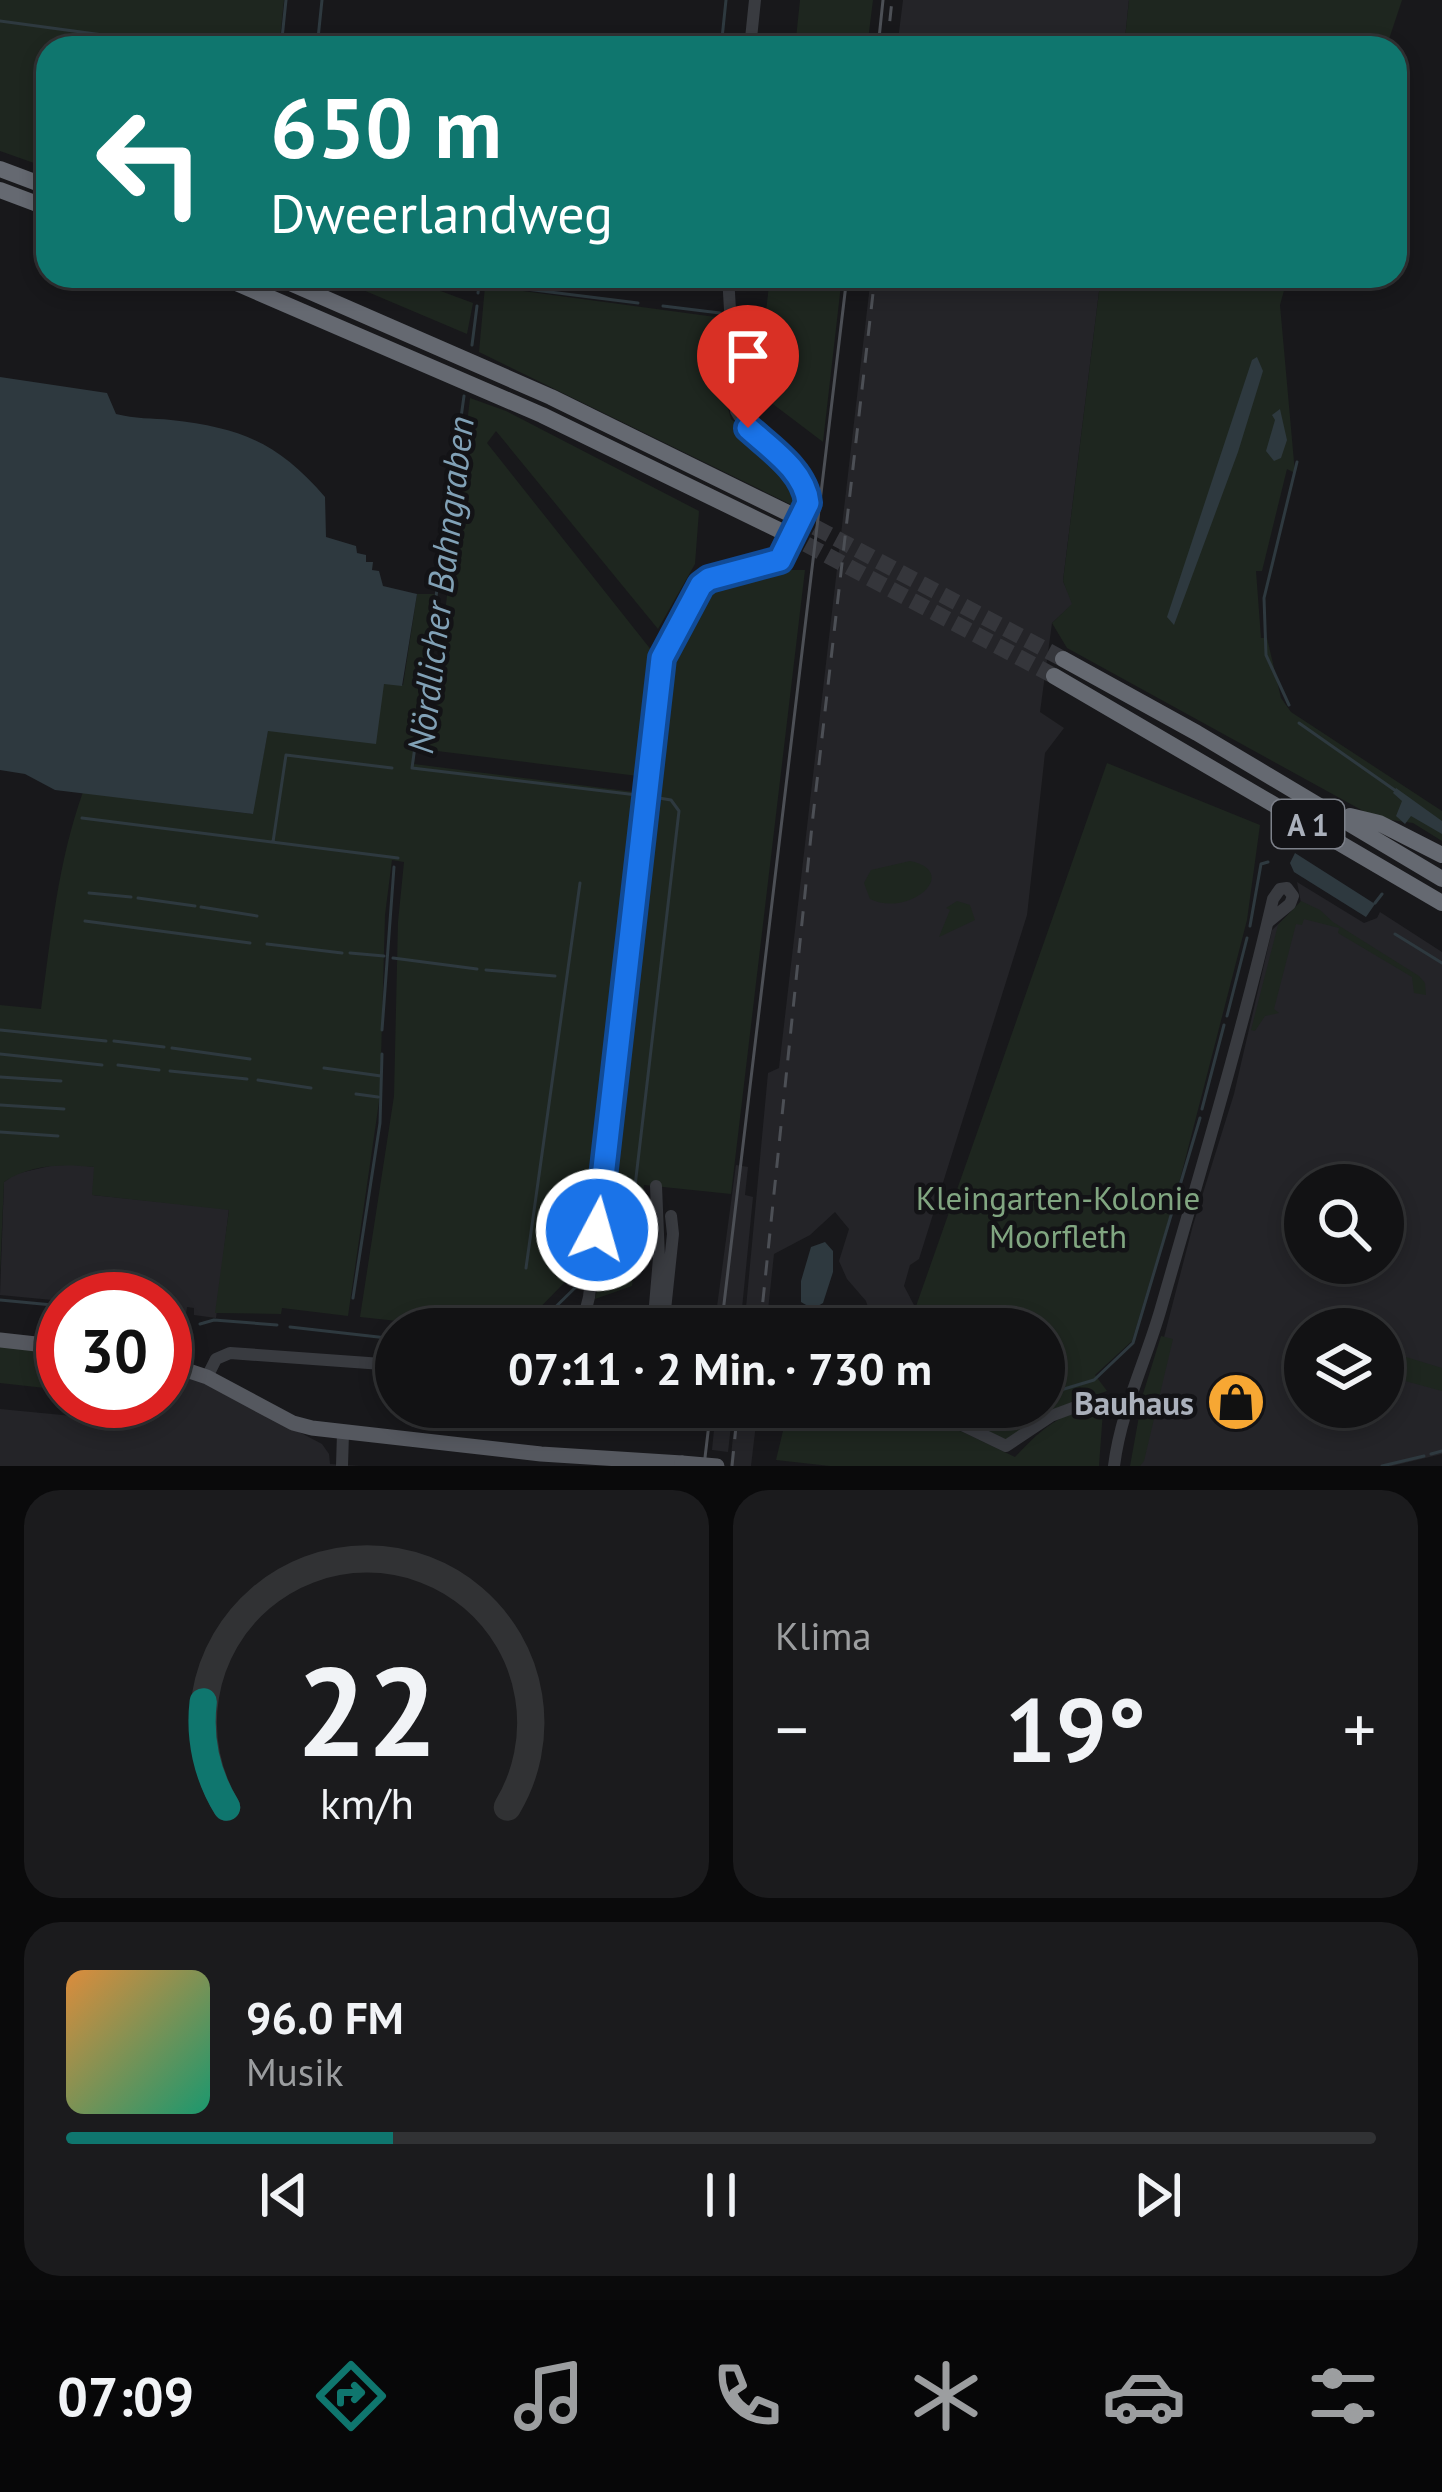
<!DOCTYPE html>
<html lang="de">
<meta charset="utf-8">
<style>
body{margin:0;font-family:"PT Sans",sans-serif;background:#1b1b1d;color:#f1f3f6;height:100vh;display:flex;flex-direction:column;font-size:45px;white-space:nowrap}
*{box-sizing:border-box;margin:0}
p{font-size:39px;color:#9c9ea0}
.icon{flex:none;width:66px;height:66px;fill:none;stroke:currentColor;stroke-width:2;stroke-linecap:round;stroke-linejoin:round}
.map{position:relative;height:1466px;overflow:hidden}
.sheet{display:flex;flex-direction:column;gap:24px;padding:24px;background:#0a0a0b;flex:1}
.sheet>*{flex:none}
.top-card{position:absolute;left:36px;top:36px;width:1371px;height:252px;border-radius:36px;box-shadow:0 6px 18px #0003,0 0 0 3px #313234;background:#0f766e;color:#fff;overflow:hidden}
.fabs{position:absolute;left:1284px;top:1164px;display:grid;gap:24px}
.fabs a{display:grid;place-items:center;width:120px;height:120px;border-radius:50%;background:#121214;box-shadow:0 6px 18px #0003,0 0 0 3px #313234;font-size:60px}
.speed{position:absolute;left:36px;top:1272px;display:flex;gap:24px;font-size:60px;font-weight:700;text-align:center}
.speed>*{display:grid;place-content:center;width:156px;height:156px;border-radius:50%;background:#121214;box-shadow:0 6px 18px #0003,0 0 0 3px #313234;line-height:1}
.speed .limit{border:18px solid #d22;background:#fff;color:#111}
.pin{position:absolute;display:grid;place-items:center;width:102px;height:102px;color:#fff;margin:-123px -51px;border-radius:50% 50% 50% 0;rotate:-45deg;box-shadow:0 0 12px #0007}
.pin .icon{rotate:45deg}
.me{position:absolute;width:132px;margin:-66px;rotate:6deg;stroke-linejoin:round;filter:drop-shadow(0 0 9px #0008)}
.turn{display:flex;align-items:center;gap:42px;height:252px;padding:0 36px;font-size:54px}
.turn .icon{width:156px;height:156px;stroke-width:2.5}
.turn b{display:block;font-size:84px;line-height:102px}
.big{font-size:90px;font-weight:700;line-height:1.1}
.sheet .card{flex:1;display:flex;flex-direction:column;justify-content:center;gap:18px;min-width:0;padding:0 42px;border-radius:36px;background:#1b1b1d}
.sheet .dial{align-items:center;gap:0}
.dial svg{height:312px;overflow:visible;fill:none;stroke:#313234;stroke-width:7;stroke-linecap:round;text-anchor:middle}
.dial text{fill:#f1f3f6;stroke:none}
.song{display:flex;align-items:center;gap:36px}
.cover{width:144px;height:144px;border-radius:18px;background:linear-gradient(135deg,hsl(30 70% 55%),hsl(160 70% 35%))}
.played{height:12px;border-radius:6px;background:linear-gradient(90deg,#0f766e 25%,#313234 25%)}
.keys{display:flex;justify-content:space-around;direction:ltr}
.heat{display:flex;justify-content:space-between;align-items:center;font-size:66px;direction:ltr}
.sheet .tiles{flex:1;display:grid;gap:24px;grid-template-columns:1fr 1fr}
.card:last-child{grid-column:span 2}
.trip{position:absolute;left:375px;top:1308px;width:690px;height:120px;border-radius:60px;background:#121214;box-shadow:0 6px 18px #0003,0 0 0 3px #313234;font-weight:700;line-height:120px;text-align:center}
.dock{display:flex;height:192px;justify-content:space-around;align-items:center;background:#070708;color:#9c9ea0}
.dock .icon{width:84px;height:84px}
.dock .selected{color:#0f766e}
.dock b{font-size:54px;color:#f1f3f6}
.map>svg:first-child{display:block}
</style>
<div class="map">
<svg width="1442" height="1466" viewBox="0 0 1442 1466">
<rect width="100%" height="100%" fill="#18181b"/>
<!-- built -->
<path fill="#242428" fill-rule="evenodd" d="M 903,0 L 1129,0 L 1124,48 L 897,48 Z
M 871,276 L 1101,276 L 1063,581 L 1073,604 L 1052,623 L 1040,712 L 1064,728 L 1045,753 L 1027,915 L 919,1259 L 910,1265 L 904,1286 L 915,1307 L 908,1329 L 866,1329 L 871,1316 L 866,1301 L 847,1279 L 839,1261 L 849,1229 L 835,1212 L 810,1235 L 774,1254 L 766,1329 L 744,1329 L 768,1073 L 779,1068 Z
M 1297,882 L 1364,923 L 1377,918 L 1380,912 L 1442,952 L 1442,1454 L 1392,1466 L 1140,1466 L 1146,1407 L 1193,1225 L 1234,1094 L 1272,930 L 1301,903 ZM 1305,1185 L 1383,1185 L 1383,1263 L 1305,1263 ZM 1305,1329 L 1383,1329 L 1383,1407 L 1305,1407 Z
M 63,1163 L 95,1167 L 93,1195 L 229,1209 L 216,1318 L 194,1315 L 194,1308 L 187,1307 L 186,1314 L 165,1312 L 165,1299 L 63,1301 L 0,1295 L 4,1182 L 15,1174 Z
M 736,1165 L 748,1167 L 745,1195 L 753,1197 L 740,1329 L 714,1329 Z
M 165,1370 L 210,1385 L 322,1444 L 329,1454 L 330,1464 L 360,1466 L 0,1466 L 0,1409 L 114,1420 L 116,1401 L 165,1401 Z
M 703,1407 L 733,1407 L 728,1452 L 712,1450 L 714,1430 L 701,1426 Z
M 736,1407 L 758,1407 L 751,1466 L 730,1466 Z"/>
<!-- green -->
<path fill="#1e261f" d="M 0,0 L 284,0 L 279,48 L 48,48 L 48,168 L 0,151 Z
M 800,0 L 873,0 L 867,48 L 795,48 Z
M 1129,0 L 1402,0 L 1386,48 L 1124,48 Z
M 330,276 L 400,276 L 473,303 L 467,334 Z
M 770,276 L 842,276 L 823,442 L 757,392 Z
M 1101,276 L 1288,276 L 1280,305 L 1295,473 L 1287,469 L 1262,571 L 1256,571 L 1261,638 L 1267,638 L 1281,698 L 1291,712 L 1442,811 L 1442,841 L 1413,823 L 1376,818 L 1067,648 L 1052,623 L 1072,604 L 1063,581 Z
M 485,286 L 723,318 L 724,394 L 731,419 L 781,462 L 801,492 L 798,508 L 479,352 Z
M 470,398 L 506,411 L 699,511 L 695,564 L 658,629 L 496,431 L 487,443 L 652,651 L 638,776 L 429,750 Z
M 770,570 L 805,570 L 731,1194 L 644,1185 L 632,1286 L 595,1299 L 604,1256 L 671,652 C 703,593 704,588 770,570 Z
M 417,594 L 434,594 L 414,764 L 635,792 L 622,886 L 624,898 L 586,1268 L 563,1284 L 519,1329 L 472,1329 L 360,1317 L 394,1096 L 398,922 L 404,862 L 392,860 L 385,915 L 380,1095 L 348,1316 L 282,1308 L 281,1314 L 215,1313 L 229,1210 L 92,1195 L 94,1167 C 64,1164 30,1164 4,1182 L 0,1274 L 0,1005 L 41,1009 C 51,936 58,861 83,792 L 252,814 L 268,731 L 384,683 L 403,685 Z
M 1107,763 L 1260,825 L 1247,920 L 1176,1195 L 1132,1341 L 1095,1375 L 1107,1391 L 1056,1409 L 1005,1440 L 896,1407 L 1044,1407 L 1044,1329 L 908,1329 Z
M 910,861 C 962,872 909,918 870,899 L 864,883 L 871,870 Z
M 957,901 L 970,905 L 975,920 L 939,937 L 950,910 L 946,908 Z
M 1301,901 L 1320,910 L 1333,922 L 1419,976 L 1425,983 L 1426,995 L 1414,993 L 1412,977 L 1338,933 L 1339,928 L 1304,919 L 1302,925 L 1296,924 L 1274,1009 L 1279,1013 L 1265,1016 L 1255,1031 L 1251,1030 L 1278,925 Z
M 1161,1336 L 1173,1339 L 1144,1461 L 1140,1466 L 1130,1466 L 1143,1394 Z
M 0,1346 L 63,1352 L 63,1390 L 0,1383 Z
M 1383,1350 L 1442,1368 L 1442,1391 L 1383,1375 Z
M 1089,1408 L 1103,1411 L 1099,1466 L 830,1466 L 776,1460 L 787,1414 L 815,1412 L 878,1420 L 882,1409 L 963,1432 L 1015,1457 C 1039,1432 1055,1416 1089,1408 Z"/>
<!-- water -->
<path fill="#2e393f" d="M 1257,357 L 1263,371 L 1238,452 L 1174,625 L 1167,617 L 1252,360 Z
M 0,377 L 107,393 L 116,414 C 135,419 152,418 171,420 C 242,428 278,443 325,497 L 326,537 L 356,546 L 357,553 L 366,555 L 366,562 L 373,562 L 372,570 L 379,571 L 383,586 L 417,594 L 402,686 L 384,684 L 376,744 L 268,731 L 253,814 L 55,790 L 25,774 L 0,770 Z
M 1280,409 L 1287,440 L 1281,458 L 1274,461 L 1266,451 L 1275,420 L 1272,415 Z
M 1396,788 L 1442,821 L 1442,834 L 1411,816 L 1405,824 L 1396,816 L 1402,801 L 1393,793 Z
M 1295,853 L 1375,904 L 1366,917 L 1294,872 L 1290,863 Z
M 825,1242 L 833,1251 L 833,1272 L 823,1303 L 813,1309 L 801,1302 L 801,1281 L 811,1247 Z"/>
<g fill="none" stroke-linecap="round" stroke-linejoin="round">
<!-- stream -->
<path stroke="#2e393f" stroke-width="3" d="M 0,21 L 169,44
M 184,47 L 191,48
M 281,48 L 286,0
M 317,48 L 322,0
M 721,48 L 726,0
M 479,283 L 638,303
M 478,293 L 480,276
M 663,306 L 720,313
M 472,345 L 477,306
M 464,396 L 412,768 L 637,795
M 750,408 L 758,314
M 1289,705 L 1266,655 L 1264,598 L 1297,462
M 1299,723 L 1396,791
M 82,818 L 398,858
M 273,842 L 286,755 L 392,768
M 89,893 L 131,897
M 138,898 L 195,906
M 1375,903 L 1382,894
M 201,907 L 257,916
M 85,921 L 250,943
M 1250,926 L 1261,864 L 1268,862
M 1395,934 L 1442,963
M 267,944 L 342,953
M 350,953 L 384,956
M 393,958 L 477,969
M 486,970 L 555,976
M 1227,1016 L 1247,938
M 0,1030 L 106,1041
M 382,1030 L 394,867
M 114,1041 L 164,1047
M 172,1048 L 250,1059
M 0,1054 L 102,1065
M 118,1065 L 159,1070
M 324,1068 L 381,1076
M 170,1071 L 247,1079
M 0,1077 L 61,1081
M 258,1080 L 311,1088
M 356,1094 L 378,1097
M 0,1105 L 64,1109
M 1202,1109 L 1224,1025
M 0,1132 L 58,1136
M 526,1268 L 580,883
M 601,1272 L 623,1266 L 628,1246 L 679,811 L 671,800 L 653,797
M 353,1298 L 380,1123 L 382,1054
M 0,1300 L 63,1306
M 165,1321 L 180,1323
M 200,1324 L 214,1320 L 277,1325
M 290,1327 L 396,1339
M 533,1329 L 583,1280
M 1044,1395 L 1094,1380 L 1133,1343 L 1200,1118
M 982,1421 L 1025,1407
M 1431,1454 L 1442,1451
M 1382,1466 L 1424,1456"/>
<!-- highway-tunnel -->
<path stroke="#35363b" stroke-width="16" stroke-dasharray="16 8" stroke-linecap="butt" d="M 794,516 L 1063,659
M 785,533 L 1054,676"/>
<!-- minor -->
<path stroke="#393b40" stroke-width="12" d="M 750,48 L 755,0
M 581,1329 L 589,1297 L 662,657 L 701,585 L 709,579 L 780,560 L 808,503 C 806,462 753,443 736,411 L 728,276
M 653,1329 L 659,1258 L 656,1186
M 663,1329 L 673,1234 L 671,1216
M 207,1377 L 216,1359 L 230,1353 L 396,1365
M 886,1409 L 954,1421 L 1006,1446 L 1051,1416 L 1086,1403 L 1124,1414
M 342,1466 L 343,1433
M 1114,1466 C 1121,1410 1146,1361 1161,1308 C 1200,1172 1241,1037 1273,899 L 1280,889 L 1287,888 L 1293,896 L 1290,904 L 1268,922"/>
<!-- major -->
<path stroke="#55585f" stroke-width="15" d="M 0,1340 L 63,1347
M 165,1363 L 207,1377 L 293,1423 L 312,1428 L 541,1454 L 682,1463"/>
<!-- highway -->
<path stroke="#656971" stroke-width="16" d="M 0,169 L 48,187
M 0,190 L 48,208
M 220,276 L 542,415 L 785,533
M 274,276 L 551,397 L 794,516
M 1063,659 L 1197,733 L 1442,879
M 1054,676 L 1442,903
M 1350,816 L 1379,823 L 1442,855"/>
<!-- tram -->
<path stroke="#4c4f55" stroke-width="3" d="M 878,48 L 883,0
M 721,1329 L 847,276
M 704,1466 L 711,1407"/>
<!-- rail -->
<path stroke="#4c4f55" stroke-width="3" stroke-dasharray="15 12" stroke-linecap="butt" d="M 887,48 L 892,0
M 760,1329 L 813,816 L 875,276
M 732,1466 L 738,1407"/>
<!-- major-bridge -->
<path stroke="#55585f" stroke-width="15" d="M 682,1463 L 717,1466"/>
</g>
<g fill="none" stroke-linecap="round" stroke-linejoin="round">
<!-- route casing -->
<g stroke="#114b97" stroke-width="30">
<path id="route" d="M 597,1230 L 662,658 L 701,585 L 709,579 L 780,560 L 808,503 C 805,471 770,448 748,428"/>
</g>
<!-- route -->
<use href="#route" stroke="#1a73e8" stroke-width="21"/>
</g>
<!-- icons -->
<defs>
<g id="shop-disc" transform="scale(3)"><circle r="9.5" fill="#f7a733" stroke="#131316"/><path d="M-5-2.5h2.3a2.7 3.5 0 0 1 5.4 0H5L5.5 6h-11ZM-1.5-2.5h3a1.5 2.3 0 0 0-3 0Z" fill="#111"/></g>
</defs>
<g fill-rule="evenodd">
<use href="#shop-disc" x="1236" y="1402"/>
</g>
<g text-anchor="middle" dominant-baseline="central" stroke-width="9" stroke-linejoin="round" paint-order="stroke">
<!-- shield labels -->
<rect fill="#131316" stroke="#7d818a" stroke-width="3" x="1272" y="800" width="72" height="48" rx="9"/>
<g font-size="30" font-weight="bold" fill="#aab0bb">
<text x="1308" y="824">A 1</text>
</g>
<!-- park labels -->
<g font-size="33" fill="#81a681" stroke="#131316">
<text x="1058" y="1197">Kleingarten-Kolonie<tspan x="1058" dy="38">Moorfleth</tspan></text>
</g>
<!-- poi labels -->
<g font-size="33" font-weight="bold" fill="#aab0bb" stroke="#131316" text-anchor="end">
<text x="1194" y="1402">Bauhaus</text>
</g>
<!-- water labels -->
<g font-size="36" font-style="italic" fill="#81a1b6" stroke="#131316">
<text transform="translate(440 585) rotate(-83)">Nördlicher Bahngraben</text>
</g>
</g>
</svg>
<div class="fabs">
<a><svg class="icon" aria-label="search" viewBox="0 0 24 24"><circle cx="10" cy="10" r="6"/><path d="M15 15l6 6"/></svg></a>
<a><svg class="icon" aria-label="layers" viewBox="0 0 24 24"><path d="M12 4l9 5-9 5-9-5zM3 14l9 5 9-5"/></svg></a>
</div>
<div class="speed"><div class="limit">30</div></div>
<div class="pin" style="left:748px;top:428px;background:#d93025"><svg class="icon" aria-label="arrive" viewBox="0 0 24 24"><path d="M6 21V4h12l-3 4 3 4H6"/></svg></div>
<svg class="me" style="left:597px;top:1230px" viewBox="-20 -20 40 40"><circle r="17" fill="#1a73e8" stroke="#fff" stroke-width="3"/><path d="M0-11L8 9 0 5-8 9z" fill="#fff"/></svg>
<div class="trip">07:11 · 2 Min. · 730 m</div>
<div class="top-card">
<div class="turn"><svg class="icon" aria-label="left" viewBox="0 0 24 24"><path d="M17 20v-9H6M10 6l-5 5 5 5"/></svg><div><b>650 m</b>Dweerlandweg</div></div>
</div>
</div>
<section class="sheet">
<div class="tiles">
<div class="card dial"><svg viewBox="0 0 100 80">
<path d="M14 69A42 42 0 1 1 86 69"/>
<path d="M14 69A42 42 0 0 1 8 42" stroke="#0f766e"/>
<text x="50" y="56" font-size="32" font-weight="700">22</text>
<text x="50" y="72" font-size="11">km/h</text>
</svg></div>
<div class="card"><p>Klima</p>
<div class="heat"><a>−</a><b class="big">19°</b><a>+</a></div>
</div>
<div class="card">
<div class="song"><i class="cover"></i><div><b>96.0 FM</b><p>Musik</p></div></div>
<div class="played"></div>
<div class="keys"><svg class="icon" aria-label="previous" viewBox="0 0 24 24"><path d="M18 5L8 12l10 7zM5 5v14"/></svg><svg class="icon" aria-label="pause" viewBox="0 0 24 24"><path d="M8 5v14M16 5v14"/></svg><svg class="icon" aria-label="next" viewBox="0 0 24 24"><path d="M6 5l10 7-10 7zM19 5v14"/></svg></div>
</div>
</div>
</section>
<nav class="dock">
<b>07:09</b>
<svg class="icon selected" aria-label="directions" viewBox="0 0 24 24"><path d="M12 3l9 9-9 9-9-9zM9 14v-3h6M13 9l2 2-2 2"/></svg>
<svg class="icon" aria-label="music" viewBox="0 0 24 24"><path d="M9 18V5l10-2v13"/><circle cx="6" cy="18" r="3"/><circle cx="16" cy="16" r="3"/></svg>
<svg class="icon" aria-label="phone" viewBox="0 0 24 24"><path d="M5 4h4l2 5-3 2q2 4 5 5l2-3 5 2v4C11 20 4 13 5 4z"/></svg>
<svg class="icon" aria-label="climate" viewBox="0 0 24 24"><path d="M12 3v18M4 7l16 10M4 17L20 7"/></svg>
<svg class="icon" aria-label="car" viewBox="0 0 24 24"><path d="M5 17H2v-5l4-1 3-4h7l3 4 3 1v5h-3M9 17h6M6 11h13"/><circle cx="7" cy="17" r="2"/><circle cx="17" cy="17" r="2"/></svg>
<svg class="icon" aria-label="filters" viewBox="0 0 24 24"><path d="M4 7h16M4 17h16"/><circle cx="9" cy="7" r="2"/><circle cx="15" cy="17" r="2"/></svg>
</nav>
